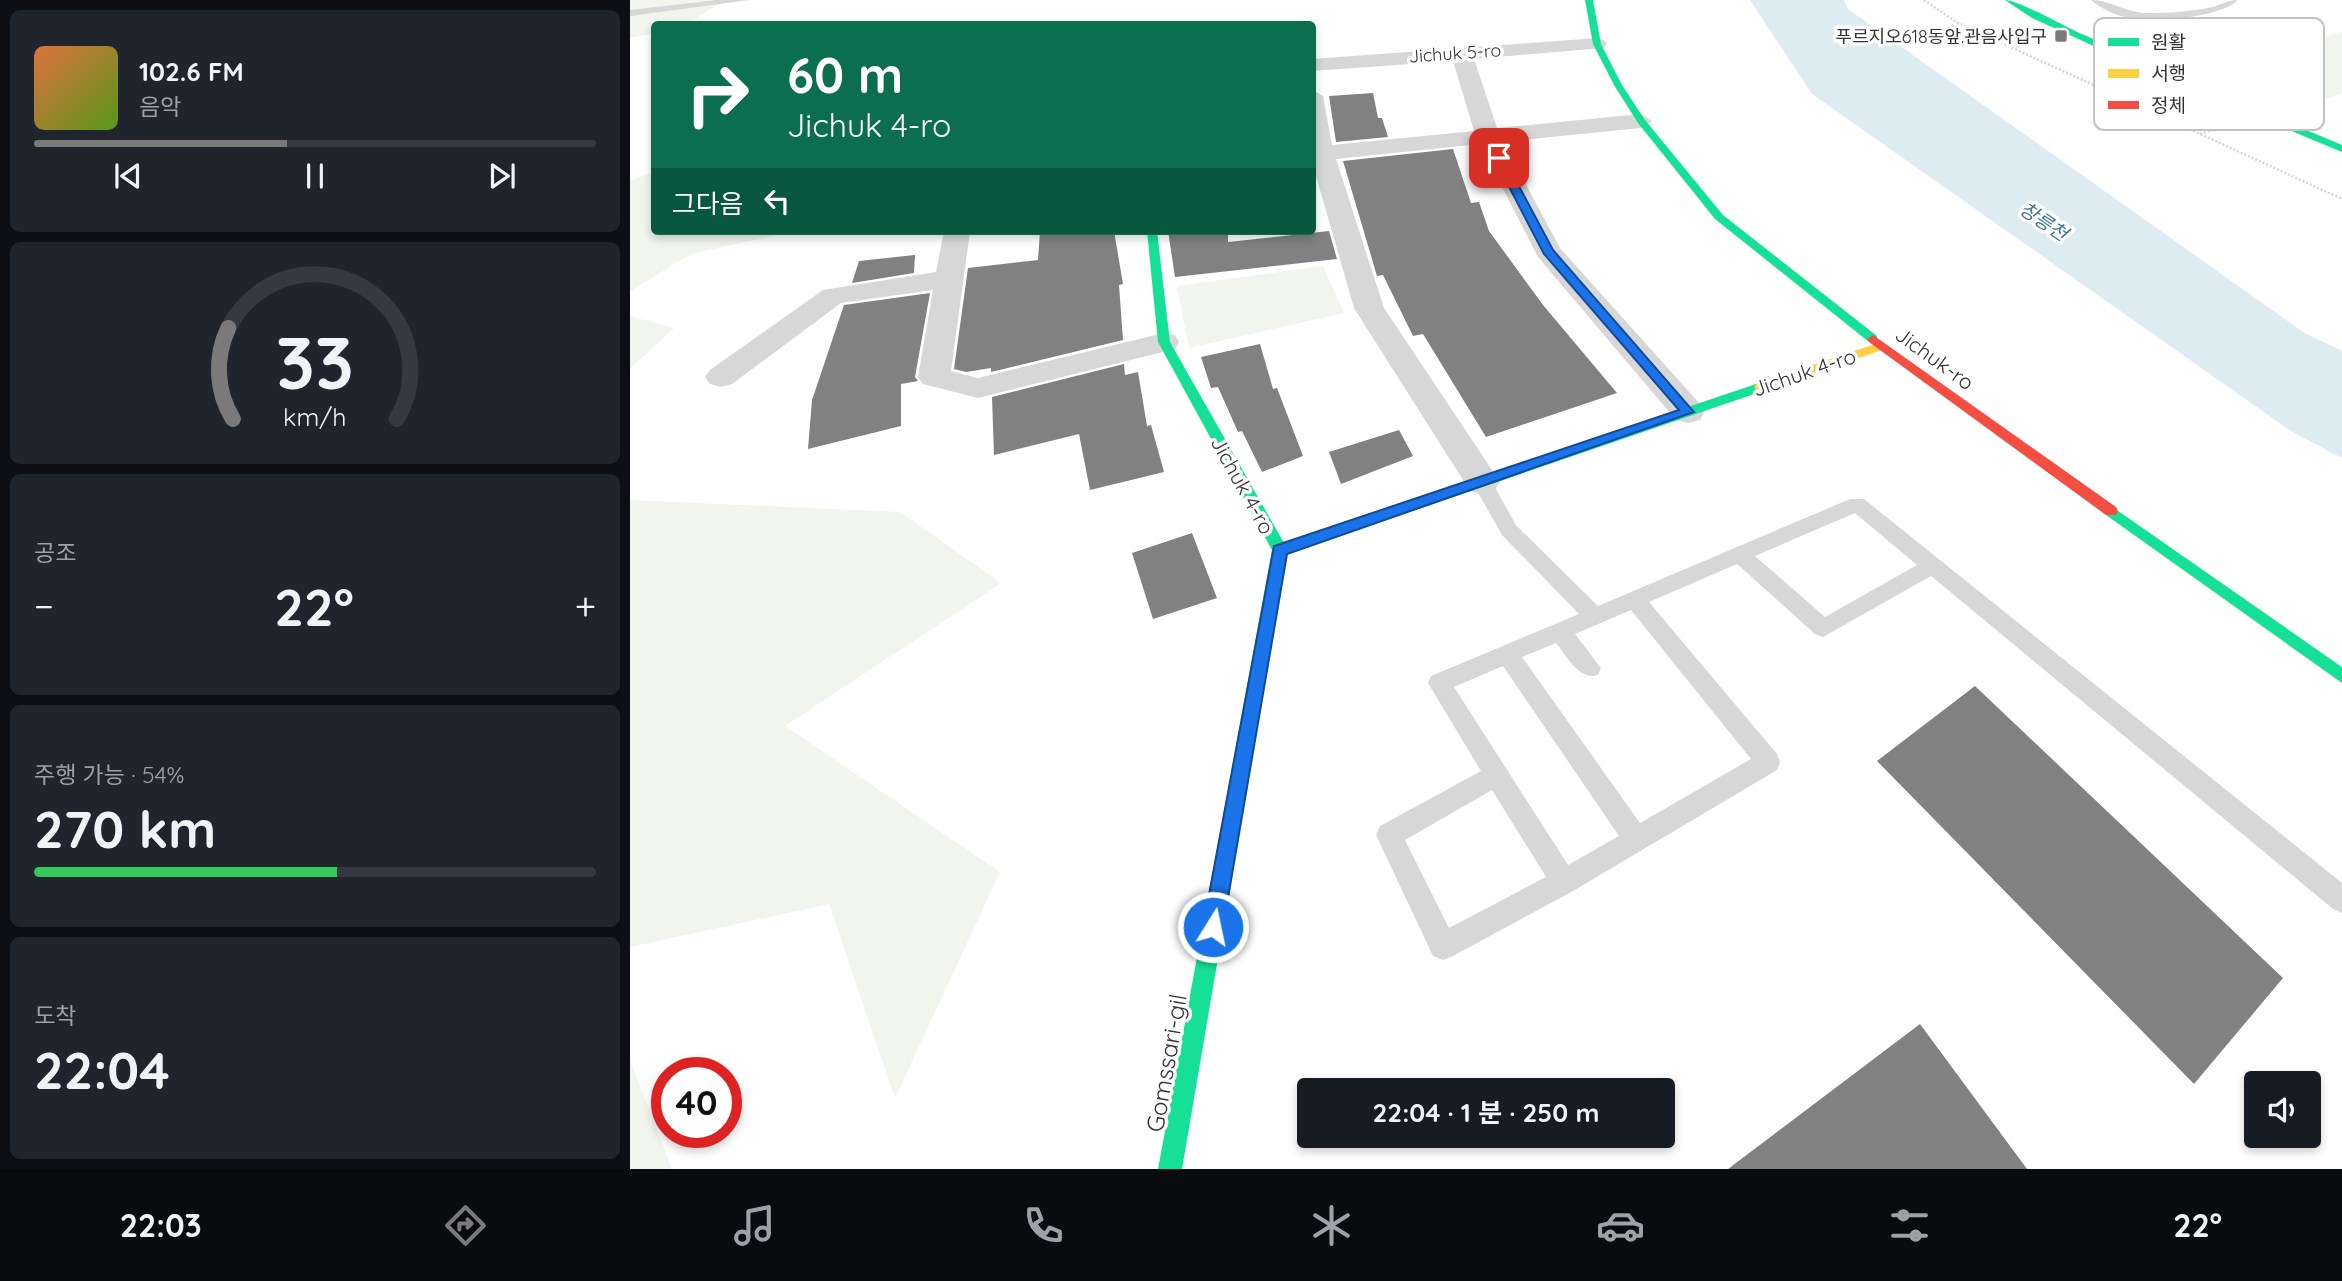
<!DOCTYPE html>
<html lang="ko">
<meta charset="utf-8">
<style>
body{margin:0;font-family:Quicksand,"Noto Sans KR",sans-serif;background:#20242c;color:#f1f3f6;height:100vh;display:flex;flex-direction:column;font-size:26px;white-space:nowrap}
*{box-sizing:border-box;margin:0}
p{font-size:23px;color:#9ea1a6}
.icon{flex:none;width:38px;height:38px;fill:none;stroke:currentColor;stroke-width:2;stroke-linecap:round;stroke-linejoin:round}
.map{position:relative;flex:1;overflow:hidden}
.sheet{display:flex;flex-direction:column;gap:10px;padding:10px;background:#0d0f14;width:630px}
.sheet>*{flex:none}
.guide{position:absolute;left:21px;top:21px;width:665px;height:214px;border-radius:7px;box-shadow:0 4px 10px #0003;background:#0b6e4f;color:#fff;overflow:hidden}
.tools{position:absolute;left:1614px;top:1071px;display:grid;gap:14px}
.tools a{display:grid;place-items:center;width:77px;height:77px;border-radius:7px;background:#171b24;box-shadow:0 4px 10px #0003;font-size:35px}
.speed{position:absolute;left:21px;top:1057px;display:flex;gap:14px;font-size:35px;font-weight:700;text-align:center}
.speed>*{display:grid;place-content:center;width:91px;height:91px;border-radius:50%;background:#171b24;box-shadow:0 4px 10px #0003;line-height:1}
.speed .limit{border:10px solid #d22;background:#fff;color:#111}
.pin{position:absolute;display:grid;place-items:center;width:60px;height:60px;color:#fff;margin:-30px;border-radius:14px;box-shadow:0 4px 10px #0006}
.me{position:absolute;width:77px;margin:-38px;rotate:10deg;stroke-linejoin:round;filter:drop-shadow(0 0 5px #0008)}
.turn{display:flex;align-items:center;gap:24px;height:147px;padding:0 21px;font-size:32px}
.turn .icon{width:91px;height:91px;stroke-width:2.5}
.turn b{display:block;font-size:49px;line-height:60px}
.then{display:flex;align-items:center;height:66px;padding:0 21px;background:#0003;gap:14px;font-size:26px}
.big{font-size:52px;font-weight:700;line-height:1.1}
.sheet .widget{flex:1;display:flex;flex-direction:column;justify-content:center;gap:10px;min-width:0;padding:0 24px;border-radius:10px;background:#20242c}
.sheet .dial{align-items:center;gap:0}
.dial svg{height:182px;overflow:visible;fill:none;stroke:#363941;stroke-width:7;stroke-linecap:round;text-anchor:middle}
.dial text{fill:#f1f3f6;stroke:none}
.song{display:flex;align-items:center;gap:21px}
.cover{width:84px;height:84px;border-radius:10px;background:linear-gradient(135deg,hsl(20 70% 55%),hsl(90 70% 35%))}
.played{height:7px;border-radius:4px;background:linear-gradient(90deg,#7a7a7a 45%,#363941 45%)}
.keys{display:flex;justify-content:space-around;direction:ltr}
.heat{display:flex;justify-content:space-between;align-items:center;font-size:38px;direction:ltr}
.charge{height:10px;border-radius:5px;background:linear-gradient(90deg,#34c759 54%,#363941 0)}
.trip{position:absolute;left:667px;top:1078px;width:378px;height:70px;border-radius:7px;background:#171b24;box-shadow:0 4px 10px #0003;font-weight:700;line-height:70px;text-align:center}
.dock{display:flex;height:112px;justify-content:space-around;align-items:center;background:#090b0e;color:#9ea1a6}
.dock .icon{width:49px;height:49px}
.dock .active{color:#7a7a7a}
.dock b{font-size:32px;color:#f1f3f6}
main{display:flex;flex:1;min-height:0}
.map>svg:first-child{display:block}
</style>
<main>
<section class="sheet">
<div class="widget">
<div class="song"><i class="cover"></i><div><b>102.6 FM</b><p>음악</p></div></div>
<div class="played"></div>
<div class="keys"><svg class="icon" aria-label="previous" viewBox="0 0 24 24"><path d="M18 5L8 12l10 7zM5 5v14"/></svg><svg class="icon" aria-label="pause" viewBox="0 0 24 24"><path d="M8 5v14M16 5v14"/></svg><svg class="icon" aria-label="next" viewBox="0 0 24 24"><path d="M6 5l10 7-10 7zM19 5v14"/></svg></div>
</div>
<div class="widget dial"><svg viewBox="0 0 100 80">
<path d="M14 69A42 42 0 1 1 86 69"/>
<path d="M14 69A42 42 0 0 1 12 29" stroke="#7a7a7a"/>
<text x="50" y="56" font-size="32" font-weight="700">33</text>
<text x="50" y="72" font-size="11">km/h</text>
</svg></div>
<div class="widget"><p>공조</p>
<div class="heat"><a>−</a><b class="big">22°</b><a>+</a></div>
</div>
<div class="widget"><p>주행 가능 · 54%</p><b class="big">270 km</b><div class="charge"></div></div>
<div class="widget"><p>도착</p><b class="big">22:04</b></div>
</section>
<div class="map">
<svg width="1712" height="1169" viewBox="0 0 1712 1169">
<rect width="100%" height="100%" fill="#fff"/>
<!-- green -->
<path fill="#f1f5ed" d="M 0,0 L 96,0 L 56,24 L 24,24 L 24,33 L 0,38 Z
M 1712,32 L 1712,93 L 1667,108 L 1577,69 Z
M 20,173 L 24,175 L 24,231 L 164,231 L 61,254 L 0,291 L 0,181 Z
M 693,266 L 714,313 L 559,348 L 547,286 Z
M 0,316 L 44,328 L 0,369 Z
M 0,500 L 270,512 L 371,583 L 155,726 L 370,872 L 265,1098 L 199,904 L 0,947 Z
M 0,1060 L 42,1169 L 0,1169 Z"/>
<!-- water -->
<path fill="#ddebf3" d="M 1120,0 L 1214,0 L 1218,9 L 1673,332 L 1712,351 L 1712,458 L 1661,431 L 1182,94 Z"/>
<!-- building -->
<path fill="#818181" d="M 743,93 L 748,118 L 752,118 L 758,137 L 706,142 L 699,96 Z
M 823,149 L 841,203 L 849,202 L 859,231 L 913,305 L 987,393 L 856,437 L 793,334 L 783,336 L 753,275 L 747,276 L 713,161 Z
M 410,231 L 484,231 L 493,284 L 489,285 L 493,340 L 361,372 L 361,368 L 336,372 L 324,369 L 338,268 L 408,260 Z
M 538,231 L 598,231 L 598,242 L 699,231 L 707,259 L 545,277 Z
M 285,255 L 284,273 L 222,283 L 229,261 Z
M 300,293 L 285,377 L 288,381 L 271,384 L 271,426 L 178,449 L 182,400 L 214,305 Z
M 630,344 L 643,389 L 647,388 L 673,456 L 632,472 L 612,431 L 608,432 L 588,387 L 581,388 L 571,357 Z
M 494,364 L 495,375 L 508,372 L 517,426 L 521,425 L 534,472 L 460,490 L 449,434 L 364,455 L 362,397 Z
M 769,430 L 783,456 L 711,484 L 699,452 Z
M 562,533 L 587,598 L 523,619 L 502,553 Z
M 1345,686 L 1653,978 L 1564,1084 L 1247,761 Z
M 1290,1024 L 1397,1169 L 1098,1169 Z"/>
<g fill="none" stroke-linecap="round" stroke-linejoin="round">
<!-- path -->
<path stroke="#d6d6d6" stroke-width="2.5" stroke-dasharray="2 2" stroke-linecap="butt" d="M 1294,0 L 1326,22 L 1712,199
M 1570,134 L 1588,128"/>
<!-- lane -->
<path fill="#d7d7d7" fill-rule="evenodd" d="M 87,0 L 119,0 L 0,16 L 0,10 Z
M 1461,0 C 1480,0 1495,12 1515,13 C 1535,13 1562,12 1582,7 C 1592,5 1597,0 1608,0 C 1588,19 1523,22 1495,17 C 1484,15 1469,7 1461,0 Z
M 852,475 L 859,477 L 886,525 L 968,606 L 1220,499 L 1234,499 L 1712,883 L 1712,913 L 1703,909 L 1301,576 L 1193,637 L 1185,634 L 1107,564 L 1019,602 L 1147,754 L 1150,762 L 1147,770 L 943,891 L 823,956 L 813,960 L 803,956 L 746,835 L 750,826 L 851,771 L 798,683 L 801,676 L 949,614 L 872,535 L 842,482 ZM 1225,513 L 1287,565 L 1195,617 L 1125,556 ZM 1001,610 L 1121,759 L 1010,823 L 892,657 L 926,643 C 937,656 949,681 968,675 L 971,668 L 945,634 ZM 873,666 L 989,836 L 938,865 L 824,687 ZM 862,790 L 916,877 L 819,928 L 775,840 Z"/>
<!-- street -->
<path fill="#d7d7d7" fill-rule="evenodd" d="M 967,38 L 974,40 L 977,44 L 974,48 L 844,59 L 867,128 L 1011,114 L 1022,121 L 1011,128 L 873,142 L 930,248 L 1070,404 L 1074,412 L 1070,420 L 1058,423 L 1046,420 L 908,257 L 850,144 L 706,159 L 754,308 L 870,482 L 864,491 L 852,494 L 840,491 L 724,308 L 682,162 L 682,89 L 693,96 L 702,145 L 844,131 L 823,61 L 682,71 L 682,59 Z
M 314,231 L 340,231 L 321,371 L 348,378 L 534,333 L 545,335 L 549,342 L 545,349 L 348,398 L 293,384 L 288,377 L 303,290 L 211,303 L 102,384 L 91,387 L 80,384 L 75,377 L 80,370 L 193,290 L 306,272 Z"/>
<!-- fast -->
<path fill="#16e098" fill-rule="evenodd" d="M 955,0 L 963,0 L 971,44 L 992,85 L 1015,120 L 1093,215 L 1247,336 L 1247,342 L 1239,342 L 1085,219 L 1008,123 L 984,85 L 963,44 Z
M 1375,0 C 1388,0 1436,27 1452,34 C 1538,73 1625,109 1712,145 L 1712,152 L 1541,81 L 1402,18 Z
M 517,231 L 527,231 L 540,342 L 654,543 L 1126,384 L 1136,384 L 1138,387 L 1136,390 L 657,554 L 552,1169 L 528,1169 L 642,550 L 528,342 Z
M 1481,506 L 1712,667 L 1712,683 L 1476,515 L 1474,511 Z"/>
<!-- slow -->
<path fill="#ffcf43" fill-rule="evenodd" d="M 1251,342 L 1255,343 L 1255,349 L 1136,390 L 1126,390 L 1124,387 L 1126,384 Z"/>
<!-- jam -->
<path fill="#f24e42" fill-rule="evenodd" d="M 1243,335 L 1486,507 L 1488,511 L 1486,515 L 1476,515 L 1239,342 L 1237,339 Z"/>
</g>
<!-- route -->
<path fill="#1a73e8" stroke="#114b97" stroke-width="2" d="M 869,154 L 874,158 L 923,250 L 1064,412 L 657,554 L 593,927 L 590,934 L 583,937 L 576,934 L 573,927 L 644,546 L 1049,410 L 914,254 L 864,158 Z"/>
<!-- markers -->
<rect fill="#7a7a7a" stroke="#fff" stroke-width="2.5" x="1424" y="29" width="14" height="14" rx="3.5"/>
<g text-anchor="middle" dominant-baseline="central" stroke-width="7" stroke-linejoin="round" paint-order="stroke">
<!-- far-poi labels -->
<g font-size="18" fill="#333" stroke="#fff" text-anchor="end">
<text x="1417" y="36">푸르지오618동앞.관음사입구</text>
</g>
<!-- far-street labels -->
<g font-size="18" fill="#333" stroke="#fff">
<text transform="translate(825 53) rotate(-4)">Jichuk 5-ro</text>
</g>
<!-- far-water labels -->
<g font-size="19" font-style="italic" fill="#3f7597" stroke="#fff">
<text transform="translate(1414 221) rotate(34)">창릉천</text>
</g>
<!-- street labels -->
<g font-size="21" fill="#333" stroke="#fff">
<text transform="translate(1305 358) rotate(36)">Jichuk-ro</text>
<text transform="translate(1174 372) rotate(-19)">Jichuk 4-ro</text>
<text transform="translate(613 485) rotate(61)">Jichuk 4-ro</text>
</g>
<!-- near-street labels -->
<g font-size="24" fill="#333" stroke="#fff">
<text transform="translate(536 1063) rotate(-80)">Gomssari-gil</text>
</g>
</g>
<!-- legend -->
<rect x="1464" y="18" width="230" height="112" rx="10" fill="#fff" stroke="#c2c2c2" stroke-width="2"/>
<rect x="1478" y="38" width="31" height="8" fill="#16e098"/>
<rect x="1478" y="69" width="31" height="9" fill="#ffcf43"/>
<rect x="1478" y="101" width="31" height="8" fill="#f24e42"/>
<g font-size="19" fill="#333">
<text x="1521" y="49">원활</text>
<text x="1521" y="80">서행</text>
<text x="1521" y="112">정체</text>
</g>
</svg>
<div class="tools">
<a><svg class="icon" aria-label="sound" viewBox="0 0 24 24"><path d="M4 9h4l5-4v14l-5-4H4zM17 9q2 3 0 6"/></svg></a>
</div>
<div class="speed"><div class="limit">40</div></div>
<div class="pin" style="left:869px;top:158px;background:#d93025"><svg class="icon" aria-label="arrive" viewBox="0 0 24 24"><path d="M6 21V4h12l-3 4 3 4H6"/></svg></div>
<svg class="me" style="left:583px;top:927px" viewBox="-20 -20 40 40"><circle r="17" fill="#1a73e8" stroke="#fff" stroke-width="3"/><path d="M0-11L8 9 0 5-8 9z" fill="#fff"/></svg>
<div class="trip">22:04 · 1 분 · 250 m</div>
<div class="guide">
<div class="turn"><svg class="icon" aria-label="right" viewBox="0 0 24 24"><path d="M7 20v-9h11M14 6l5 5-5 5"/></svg><div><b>60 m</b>Jichuk 4-ro</div></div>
<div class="then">그다음<svg class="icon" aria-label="left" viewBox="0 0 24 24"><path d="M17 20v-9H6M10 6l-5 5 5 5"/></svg></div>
</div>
</div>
</main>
<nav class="dock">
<b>22:03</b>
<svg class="icon active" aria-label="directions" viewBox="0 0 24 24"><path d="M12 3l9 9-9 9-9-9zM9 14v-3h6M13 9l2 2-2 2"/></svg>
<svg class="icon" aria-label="music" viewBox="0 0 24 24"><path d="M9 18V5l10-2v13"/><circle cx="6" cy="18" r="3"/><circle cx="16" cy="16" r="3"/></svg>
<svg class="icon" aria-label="phone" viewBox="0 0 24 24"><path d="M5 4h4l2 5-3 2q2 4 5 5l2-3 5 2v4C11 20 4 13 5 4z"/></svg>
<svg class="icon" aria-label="climate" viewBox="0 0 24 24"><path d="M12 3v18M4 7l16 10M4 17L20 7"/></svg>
<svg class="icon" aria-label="car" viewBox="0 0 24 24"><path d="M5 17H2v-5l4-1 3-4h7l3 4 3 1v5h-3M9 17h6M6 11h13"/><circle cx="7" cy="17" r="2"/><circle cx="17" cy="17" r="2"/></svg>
<svg class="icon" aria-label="filters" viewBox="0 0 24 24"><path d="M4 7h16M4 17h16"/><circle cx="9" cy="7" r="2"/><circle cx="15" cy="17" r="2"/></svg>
<b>22°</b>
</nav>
